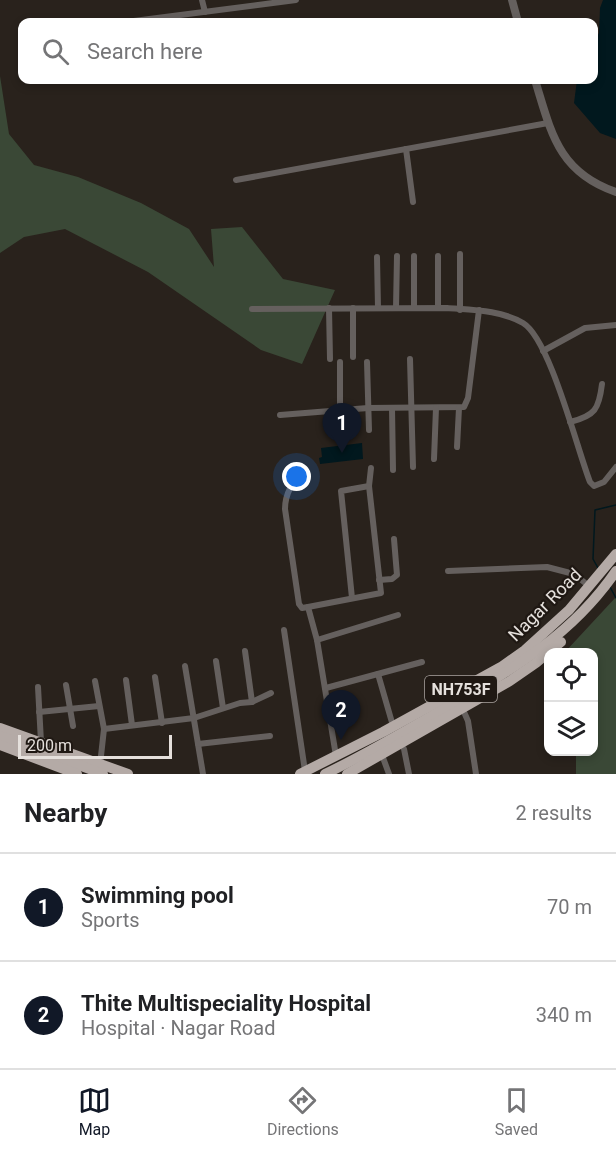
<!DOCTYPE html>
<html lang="en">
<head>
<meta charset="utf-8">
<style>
  body { margin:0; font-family:Roboto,sans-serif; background:#f2f2f2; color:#202124 }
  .controls { position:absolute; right:18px; bottom:18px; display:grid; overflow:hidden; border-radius:12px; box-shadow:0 3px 9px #0003 }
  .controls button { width:54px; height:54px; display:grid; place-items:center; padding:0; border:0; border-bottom:2px solid #e0e0e0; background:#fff; color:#202124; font:30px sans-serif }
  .scale { position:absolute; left:18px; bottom:15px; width:154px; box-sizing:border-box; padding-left:6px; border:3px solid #e5e0dc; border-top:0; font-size:16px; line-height:21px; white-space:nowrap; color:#e5e0dc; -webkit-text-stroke:4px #1f1813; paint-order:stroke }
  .you { position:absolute; left:297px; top:477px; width:21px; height:21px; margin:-15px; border:4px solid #fff; border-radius:50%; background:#1a73e8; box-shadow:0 0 0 9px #1a73e833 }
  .badge { display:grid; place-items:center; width:39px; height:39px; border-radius:50%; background:#111827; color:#fff; font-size:20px; font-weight:700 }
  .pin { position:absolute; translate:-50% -50px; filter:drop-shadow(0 2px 3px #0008) }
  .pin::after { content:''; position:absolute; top:32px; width:21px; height:18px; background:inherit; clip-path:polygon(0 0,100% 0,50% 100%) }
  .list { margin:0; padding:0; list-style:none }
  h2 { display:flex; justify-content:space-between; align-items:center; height:78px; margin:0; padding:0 24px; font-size:26px }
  h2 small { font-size:20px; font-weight:400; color:#757577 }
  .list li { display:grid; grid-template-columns:39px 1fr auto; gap:18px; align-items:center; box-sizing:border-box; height:108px; padding:0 24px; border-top:2px solid #e0e0e0 }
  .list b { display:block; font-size:22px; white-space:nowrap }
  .list p { margin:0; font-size:20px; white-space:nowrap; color:#757577 }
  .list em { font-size:20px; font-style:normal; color:#757577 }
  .icon { flex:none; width:33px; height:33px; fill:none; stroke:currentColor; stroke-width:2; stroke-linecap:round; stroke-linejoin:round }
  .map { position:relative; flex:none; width:616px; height:774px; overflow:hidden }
  .search { position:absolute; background:#fff; box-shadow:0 3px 9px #0003; left:18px; right:18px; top:18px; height:66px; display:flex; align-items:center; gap:15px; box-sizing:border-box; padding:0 21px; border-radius:12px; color:#757577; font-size:22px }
  .sheet { height:294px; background:#fff }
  nav { display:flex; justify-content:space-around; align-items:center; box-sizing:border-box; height:84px; border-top:2px solid #e0e0e0; background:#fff; font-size:16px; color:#757577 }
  nav a { display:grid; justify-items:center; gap:3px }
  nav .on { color:#111827 }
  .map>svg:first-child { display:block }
</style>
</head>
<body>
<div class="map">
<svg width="616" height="774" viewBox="0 0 616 774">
  <rect width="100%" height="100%" fill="#29221c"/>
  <!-- green -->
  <g fill="#3a4836">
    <polygon points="0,76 9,134 34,165 78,177 141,203 189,229 214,267 211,229 242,227 283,279 335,290 302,364 261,350 148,272 65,229 24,237 0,253"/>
    <polygon points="616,597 616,774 576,774 576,752 594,752 594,652 565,652"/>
  </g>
  <!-- water -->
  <g fill="#01181e">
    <polygon points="603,0 616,0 616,139 600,133 574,103 577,80 594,80 594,42 599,33 600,8"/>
    <polygon points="362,443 363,459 320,464 319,458 322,457 321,448"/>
  </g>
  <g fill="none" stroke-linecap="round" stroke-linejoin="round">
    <!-- stream -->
    <g stroke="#01181e" stroke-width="1.5">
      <polyline points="598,568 593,559 595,510 616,505"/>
      <polyline points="610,587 616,598"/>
    </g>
    <!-- minor -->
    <g stroke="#65605e" stroke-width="6">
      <polyline points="202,0 205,12"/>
      <polyline points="126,22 296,0"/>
      <polyline points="406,149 413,202"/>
      <polyline points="236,180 548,123"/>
      <polyline points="460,254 460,310"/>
      <polyline points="414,256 414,308"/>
      <polyline points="438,256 438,308"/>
      <polyline points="377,257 378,308"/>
      <polyline points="329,308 330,359"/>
      <polyline points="396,308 397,256"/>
      <path d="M252,309L447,308C471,310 501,310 523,323C550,339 577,449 590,482L594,486L604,482L616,467"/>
      <polyline points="543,351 585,328 616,325"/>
      <polyline points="353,357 353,308"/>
      <polyline points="410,359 413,467"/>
      <polyline points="367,362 369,430"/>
      <polyline points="392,408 393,470"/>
      <polyline points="340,410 340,362"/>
      <polyline points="280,415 368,408 464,407 468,398 479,310"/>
      <path d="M570,422C595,416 599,409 602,384"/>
      <polyline points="457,447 459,408"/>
      <polyline points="434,459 436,408"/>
      <path d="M303,469C293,482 285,493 285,509L299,604L302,608L308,607"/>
      <polyline points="448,571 547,567 574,574 589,586"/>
      <polyline points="379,580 392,579 397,575 394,539"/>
      <polyline points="352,598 341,491 369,486 371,468"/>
      <polyline points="284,630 305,771"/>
      <polyline points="317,640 398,615"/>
      <polyline points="245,651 252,702"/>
      <polyline points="216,661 223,708"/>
      <polyline points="185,666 203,774"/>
      <polyline points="378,674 393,726"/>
      <polyline points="155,677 162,723"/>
      <polyline points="126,680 132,725"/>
      <polyline points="95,681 104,729 100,765"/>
      <polyline points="66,685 73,726"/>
      <polyline points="38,687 41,742"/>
      <polyline points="326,688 422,662"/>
      <polyline points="39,712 99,706"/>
      <polyline points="464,712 468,721 476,774"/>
      <polyline points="104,729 194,718 240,703 252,702 271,693"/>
      <polyline points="198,744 270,736"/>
      <polyline points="404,749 409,774"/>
      <polyline points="382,755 389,774"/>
      <polyline points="336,756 317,640 308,607 381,593 369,486"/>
    </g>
    <!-- tertiary -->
    <g stroke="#65605e" stroke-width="8">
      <polyline points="512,0 518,22"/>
      <path d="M535,80C551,132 558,172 616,192"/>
    </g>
    <!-- trunk -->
    <g stroke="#b4aaa6" stroke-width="10">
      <polyline points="0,728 128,774"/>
      <polyline points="0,736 103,774"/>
      <polyline points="0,745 77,774"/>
      <polyline points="300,774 383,732 501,667 525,650 569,610 616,554"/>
      <path d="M325,774C365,755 403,732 442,710C509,671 571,637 616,571"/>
      <polyline points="347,774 510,681 536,663 561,642"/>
    </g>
  </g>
  <g text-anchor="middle" stroke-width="4.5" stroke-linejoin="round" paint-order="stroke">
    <!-- shield labels -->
    <rect fill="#1f1813" stroke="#aaa4a0" stroke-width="1.5" x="425" y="676" width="72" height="26" rx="4.5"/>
    <g font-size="16" font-weight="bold" fill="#e5e0dc">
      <text x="461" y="695">NH753F</text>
    </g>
    <!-- street labels -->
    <g font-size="18" fill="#e5e0dc" stroke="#1f1813">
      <text transform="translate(545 605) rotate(-45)" y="6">Nagar Road</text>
    </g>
  </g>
</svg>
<div class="controls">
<button><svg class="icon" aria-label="locate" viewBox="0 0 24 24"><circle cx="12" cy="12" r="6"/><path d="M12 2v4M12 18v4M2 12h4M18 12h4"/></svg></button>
<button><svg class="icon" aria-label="layers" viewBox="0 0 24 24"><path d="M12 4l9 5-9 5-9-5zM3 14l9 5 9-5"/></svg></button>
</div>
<div class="scale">200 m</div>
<div class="you"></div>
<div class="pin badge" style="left:342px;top:453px">1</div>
<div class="pin badge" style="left:341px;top:740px">2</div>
<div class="search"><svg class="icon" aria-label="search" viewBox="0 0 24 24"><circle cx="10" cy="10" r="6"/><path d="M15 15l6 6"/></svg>Search here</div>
</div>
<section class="sheet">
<h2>Nearby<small>2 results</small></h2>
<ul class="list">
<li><span class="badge">1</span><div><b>Swimming pool</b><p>Sports</p></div><em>70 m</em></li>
<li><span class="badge">2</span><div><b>Thite Multispeciality Hospital</b><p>Hospital · Nagar Road</p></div><em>340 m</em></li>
</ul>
</section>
<nav>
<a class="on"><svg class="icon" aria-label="map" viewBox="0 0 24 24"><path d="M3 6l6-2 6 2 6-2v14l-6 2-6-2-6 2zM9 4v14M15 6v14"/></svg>Map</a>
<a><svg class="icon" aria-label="directions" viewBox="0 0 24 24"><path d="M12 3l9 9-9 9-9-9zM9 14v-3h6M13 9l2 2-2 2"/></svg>Directions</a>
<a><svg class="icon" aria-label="saved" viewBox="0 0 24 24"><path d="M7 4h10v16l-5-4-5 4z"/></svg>Saved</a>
</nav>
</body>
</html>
